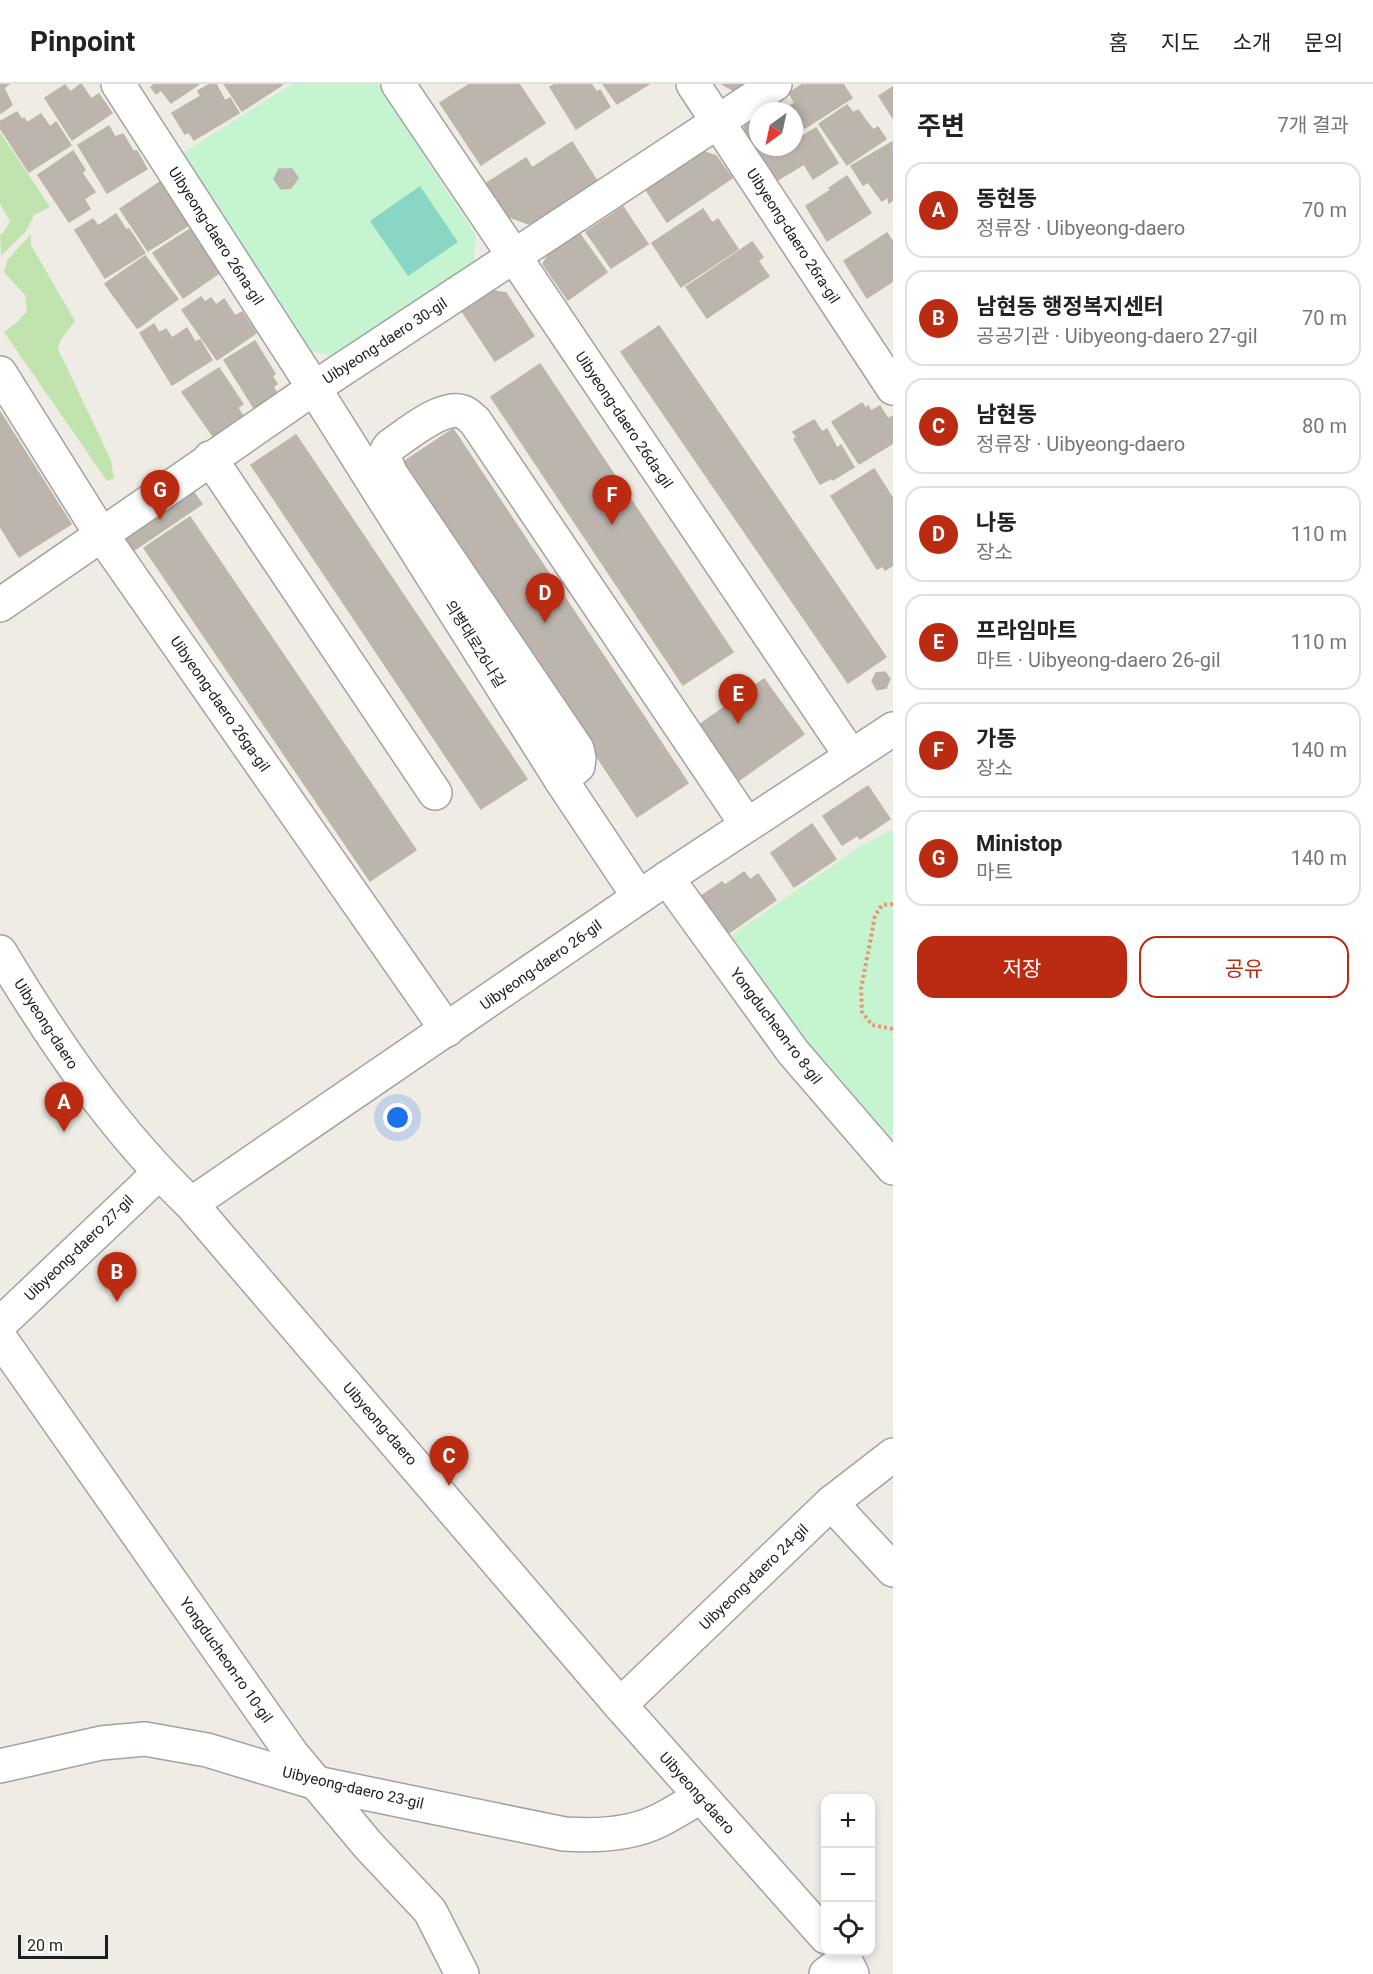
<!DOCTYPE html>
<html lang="ko">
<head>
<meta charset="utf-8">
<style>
  body { margin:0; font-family:Roboto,"Noto Sans KR",sans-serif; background:#f2f2f2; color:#222 }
  .controls { position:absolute; right:18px; bottom:18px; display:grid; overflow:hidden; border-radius:12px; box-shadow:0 3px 9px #0003 }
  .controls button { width:54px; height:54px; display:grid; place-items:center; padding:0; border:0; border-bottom:2px solid #e0e0e0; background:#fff; color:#222; font:30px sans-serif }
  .compass { position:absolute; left:749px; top:18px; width:54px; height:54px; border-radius:50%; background:#fff; box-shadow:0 3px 9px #0003; rotate:213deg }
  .scale { position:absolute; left:18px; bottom:15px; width:90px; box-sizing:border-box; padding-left:6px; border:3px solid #1e1e1e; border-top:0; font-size:16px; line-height:21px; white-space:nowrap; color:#1e1e1e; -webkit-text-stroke:4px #fff; paint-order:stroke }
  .you { position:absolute; left:398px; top:1034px; width:21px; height:21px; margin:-15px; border:4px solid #fff; border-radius:50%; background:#1a73e8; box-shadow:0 0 0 9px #1a73e833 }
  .badge { display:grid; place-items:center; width:39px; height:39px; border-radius:50%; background:#ba2b12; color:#fff; font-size:20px; font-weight:700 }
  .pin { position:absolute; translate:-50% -50px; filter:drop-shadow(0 2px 3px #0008) }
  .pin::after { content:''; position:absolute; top:32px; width:21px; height:18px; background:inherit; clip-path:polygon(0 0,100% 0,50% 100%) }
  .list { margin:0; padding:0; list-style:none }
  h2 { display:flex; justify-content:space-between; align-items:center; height:78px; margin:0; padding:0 24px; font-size:26px }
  h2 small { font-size:20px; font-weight:400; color:#767676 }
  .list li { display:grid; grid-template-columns:39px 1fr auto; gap:18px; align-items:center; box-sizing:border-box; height:96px; margin:0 12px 12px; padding:0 12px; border:2px solid #e0e0e0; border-radius:18px }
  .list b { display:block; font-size:22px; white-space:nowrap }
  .list p { margin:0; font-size:20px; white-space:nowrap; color:#767676 }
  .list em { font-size:20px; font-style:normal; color:#767676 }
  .actions { display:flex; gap:12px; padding:18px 24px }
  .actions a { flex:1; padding:14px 0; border:2px solid #ba2b12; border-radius:18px; text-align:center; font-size:21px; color:#ba2b12 }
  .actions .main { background:#ba2b12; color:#fff }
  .icon { flex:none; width:33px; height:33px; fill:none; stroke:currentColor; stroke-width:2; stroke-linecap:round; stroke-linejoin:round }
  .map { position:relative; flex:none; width:893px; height:1890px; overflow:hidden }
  header { display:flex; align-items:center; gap:36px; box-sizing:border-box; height:84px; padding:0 30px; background:#fff; border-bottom:2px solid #e0e0e0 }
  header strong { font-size:28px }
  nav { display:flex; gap:33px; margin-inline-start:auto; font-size:21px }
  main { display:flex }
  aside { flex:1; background:#fff }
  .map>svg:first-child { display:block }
</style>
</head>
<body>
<header>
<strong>Pinpoint</strong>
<nav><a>홈</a><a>지도</a><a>소개</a><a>문의</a></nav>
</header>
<main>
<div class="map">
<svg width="893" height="1890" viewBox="0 0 893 1890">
  <rect width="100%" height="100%" fill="#eeece5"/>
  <!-- grass -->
  <g fill="#c1e4af">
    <polygon points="0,48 50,123 34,131 26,147 1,172 0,151 3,149 10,137 0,120"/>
    <polygon points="31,150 31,161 75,237 60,257 58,265 111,376 114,394 107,397 4,248 18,237 27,227 25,211 4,188 8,175"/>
  </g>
  <!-- park -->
  <g fill="#c5f4d0">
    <polygon points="292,0 378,0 476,152 473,185 337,274 310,266 183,69"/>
    <polygon points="893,745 893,1074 722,858 861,762"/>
  </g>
  <!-- pitch -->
  <polygon fill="#89d6c4" points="420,102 458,158 408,192 370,137"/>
  <!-- building -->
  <g fill="#bbb5ae" stroke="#beb5a8" stroke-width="1.5">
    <polygon points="0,0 9,0 4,4 12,21 1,29"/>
    <polygon points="81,0 91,15 99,10 112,29 72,56 45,14 65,1 70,8"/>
    <polygon points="153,0 199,0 171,19 161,6 156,10 151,3 154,2"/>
    <polygon points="210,0 216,0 225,17 230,14 239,29 194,56 189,48 185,50 172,29 201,12 198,7"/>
    <polygon points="224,0 282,0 282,1 242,27"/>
    <polygon points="470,0 519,0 545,39 481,81 440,19"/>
    <polygon points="555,0 591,0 597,8 600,6 610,23 576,45 550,3"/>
    <polygon points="603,0 649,0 617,20"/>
    <polygon points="722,0 742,0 733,6"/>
    <polygon points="803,0 843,0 852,14 805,44 790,22 795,19 789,9"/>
    <polygon points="893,3 893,34 879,12"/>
    <polygon points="777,13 785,27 758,27 758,63 794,63 794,41 814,74 776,97 744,45 750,29"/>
    <polygon points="847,21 853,29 858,26 873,46 878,43 886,55 847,81 819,40"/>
    <polygon points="17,28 22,36 24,34 27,39 41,30 50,43 56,38 71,61 32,86 1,37"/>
    <polygon points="1,37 32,86 29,88 0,44"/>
    <polygon points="109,42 115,53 123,50 133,67 137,67 147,85 107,109 78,61"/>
    <polygon points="816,44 838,79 813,95 804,80 814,74 801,53"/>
    <polygon points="572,58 597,97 529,140 509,133 487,99 526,74 532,84"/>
    <polygon points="892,58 893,116 889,119 888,113 882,117 868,98 863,101 851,82"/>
    <polygon points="699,66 716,72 732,94 667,138 644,103"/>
    <polygon points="73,67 85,86 82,89 95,108 84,115 90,125 69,138 38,91"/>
    <polygon points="279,85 292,85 298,94 291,104 281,105 274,95"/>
    <polygon points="847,92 871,129 827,157 806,122 831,106 829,104"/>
    <polygon points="160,98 189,141 148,167 120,125"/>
    <polygon points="623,123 648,160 611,184 586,148"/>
    <polygon points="703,125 712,139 718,135 738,165 681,203 652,159"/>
    <polygon points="116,130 126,146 129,145 145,169 105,194 75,146 93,135 98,142"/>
    <polygon points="190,145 219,189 183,214 153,169"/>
    <polygon points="577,146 607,188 568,216 543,180 553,163"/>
    <polygon points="887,149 893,158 893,197 867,214 844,177"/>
    <polygon points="752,158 763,173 758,177 769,192 707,234 686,203"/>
    <polygon points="145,172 163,197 155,203 163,214 155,220 161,227 141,242 109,197"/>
    <polygon points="145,172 178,215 161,227 155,220 163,214 155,203 163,197"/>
    <polygon points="109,197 141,242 137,244 105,200"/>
    <polygon points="488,206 506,209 534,252 495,277 460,224"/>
    <polygon points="201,213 205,218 211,214 216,221 224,215 235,232 242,228 256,249 217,276 182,226"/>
    <polygon points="154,240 159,249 153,252 180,296 172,301 140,249"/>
    <polygon points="659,242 886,573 848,599 621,268"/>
    <polygon points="187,244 195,258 200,256 212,276 180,296 153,252 166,245 172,254"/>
    <polygon points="255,257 275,290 272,292 277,300 273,303 277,309 254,324 224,276"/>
    <polygon points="540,280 733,568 683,601 491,313"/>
    <polygon points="219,284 231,302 224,307 234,321 227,326 234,337 213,352 182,308"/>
    <polygon points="231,302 243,320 229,329 227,326 234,321 224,307"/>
    <polygon points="862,319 866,325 868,322 871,327 880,322 888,335 893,332 893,359 859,380 832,338"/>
    <polygon points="237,323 247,338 217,359 213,352 234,337 229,329"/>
    <polygon points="0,328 71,440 19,473 0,442"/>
    <polygon points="814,336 822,348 827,345 837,364 841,361 854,383 833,396 832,394 820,400 794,355 797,353 793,348"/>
    <polygon points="453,345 688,699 637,733 402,379"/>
    <polygon points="296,351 527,695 481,725 251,381"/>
    <polygon points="874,385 893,415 893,481 885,486 883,482 877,485 831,412"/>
    <polygon points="185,396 202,420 127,471 111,446"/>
    <polygon points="190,433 416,766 370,797 144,464"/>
    <polygon points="885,588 890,595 886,604 877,606 872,597 876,589"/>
    <polygon points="764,595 804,650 738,697 698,642"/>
    <polygon points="868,702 890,735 860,755 858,751 842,761 823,732"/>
    <polygon points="812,740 836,775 794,803 771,769"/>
    <polygon points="744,788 750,796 758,790 776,816 726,851 700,813 722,798 725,801"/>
  </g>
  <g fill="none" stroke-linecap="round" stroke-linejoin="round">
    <defs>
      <g id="minor">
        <polyline points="118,0 314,304 561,696 639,813"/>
        <polyline points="398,0 851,672"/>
        <polyline points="693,0 893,304"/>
        <polyline points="0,289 101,450 447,946"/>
        <polyline points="210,374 435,709"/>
        <polyline points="0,521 314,304 775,0"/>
        <path d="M561,696L578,682L579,674L577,665L391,390C386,379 382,371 390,362C406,351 443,320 463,328C467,329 471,334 475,337L747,741"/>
        <polyline points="667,794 793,968 893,1084"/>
        <path d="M0,868C55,959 114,1046 191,1120L620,1621L826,1853"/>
        <polyline points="191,1120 667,794 893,645"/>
        <polyline points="0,1240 159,1089"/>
        <polyline points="0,1254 292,1670 368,1761 430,1827 462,1890"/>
        <polyline points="831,1419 893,1486"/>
        <polyline points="620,1621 831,1419 893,1371"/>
        <path d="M0,1682L101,1659L145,1655L207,1666L316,1699L564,1750C594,1752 628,1751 656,1738C671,1731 686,1721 700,1713"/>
        <polyline points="826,1890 845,1876 852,1890"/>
      </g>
    </defs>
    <!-- minor casing -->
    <use href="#minor" stroke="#a2a2a2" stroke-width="36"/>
    <!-- path -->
    <polyline stroke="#ed9476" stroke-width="4" stroke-dasharray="3 3" stroke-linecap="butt" points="893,820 882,821 875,832 861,905 862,928 872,941 893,945"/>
    <!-- minor -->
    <use href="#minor" stroke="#fff" stroke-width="33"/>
  </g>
  <g text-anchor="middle" stroke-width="4.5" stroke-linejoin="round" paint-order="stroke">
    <!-- street labels -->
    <g font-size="15" fill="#1e1e1e" stroke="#fff">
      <text transform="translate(216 152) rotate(57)" y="5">Uibyeong-daero 26na-gil</text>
      <text transform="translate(793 152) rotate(57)" y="5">Uibyeong-daero 26ra-gil</text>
      <text transform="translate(385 257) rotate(-33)" y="5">Uibyeong-daero 30-gil</text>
      <text transform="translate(624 336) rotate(56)" y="5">Uibyeong-daero 26da-gil</text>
      <text transform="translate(475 560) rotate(58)" y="5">의병대로26나길</text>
      <text transform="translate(220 620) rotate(55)" y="5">Uibyeong-daero 26ga-gil</text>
      <text transform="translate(541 881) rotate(-35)" y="5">Uibyeong-daero 26-gil</text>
      <text transform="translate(46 940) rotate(57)" y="5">Uibyeong-daero</text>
      <text transform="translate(776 942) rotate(53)" y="5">Yongducheon-ro 8-gil</text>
      <text transform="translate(79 1164) rotate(-44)" y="5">Uibyeong-daero 27-gil</text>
      <text transform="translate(380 1340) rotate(49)" y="5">Uibyeong-daero</text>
      <text transform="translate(754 1493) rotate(-44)" y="5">Uibyeong-daero 24-gil</text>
      <text transform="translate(226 1576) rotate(55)" y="5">Yongducheon-ro 10-gil</text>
      <text transform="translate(353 1704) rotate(13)" y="5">Uibyeong-daero 23-gil</text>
      <text transform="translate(697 1709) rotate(48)" y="5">Uibyeong-daero</text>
    </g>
  </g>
</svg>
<div class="controls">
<button>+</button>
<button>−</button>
<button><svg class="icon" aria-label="locate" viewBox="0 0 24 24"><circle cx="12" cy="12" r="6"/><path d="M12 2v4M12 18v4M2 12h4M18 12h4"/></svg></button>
</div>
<svg class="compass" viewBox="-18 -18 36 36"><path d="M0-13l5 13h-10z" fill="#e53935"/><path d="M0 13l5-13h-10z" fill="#767676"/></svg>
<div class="scale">20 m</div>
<div class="you"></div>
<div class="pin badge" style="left:64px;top:1048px">A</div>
<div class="pin badge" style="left:117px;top:1218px">B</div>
<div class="pin badge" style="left:449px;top:1402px">C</div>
<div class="pin badge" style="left:545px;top:539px">D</div>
<div class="pin badge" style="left:738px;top:640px">E</div>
<div class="pin badge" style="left:612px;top:441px">F</div>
<div class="pin badge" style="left:160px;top:436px">G</div>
</div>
<aside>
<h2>주변<small>7개 결과</small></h2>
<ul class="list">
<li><span class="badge">A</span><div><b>동현동</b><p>정류장 · Uibyeong-daero</p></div><em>70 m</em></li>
<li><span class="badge">B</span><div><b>남현동 행정복지센터</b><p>공공기관 · Uibyeong-daero 27-gil</p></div><em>70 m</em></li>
<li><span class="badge">C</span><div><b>남현동</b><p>정류장 · Uibyeong-daero</p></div><em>80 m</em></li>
<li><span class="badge">D</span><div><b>나동</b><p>장소</p></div><em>110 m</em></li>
<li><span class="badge">E</span><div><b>프라임마트</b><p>마트 · Uibyeong-daero 26-gil</p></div><em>110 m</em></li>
<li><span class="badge">F</span><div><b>가동</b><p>장소</p></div><em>140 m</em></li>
<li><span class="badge">G</span><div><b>Ministop</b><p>마트</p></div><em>140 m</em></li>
</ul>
<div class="actions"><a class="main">저장</a><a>공유</a></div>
</aside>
</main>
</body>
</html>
